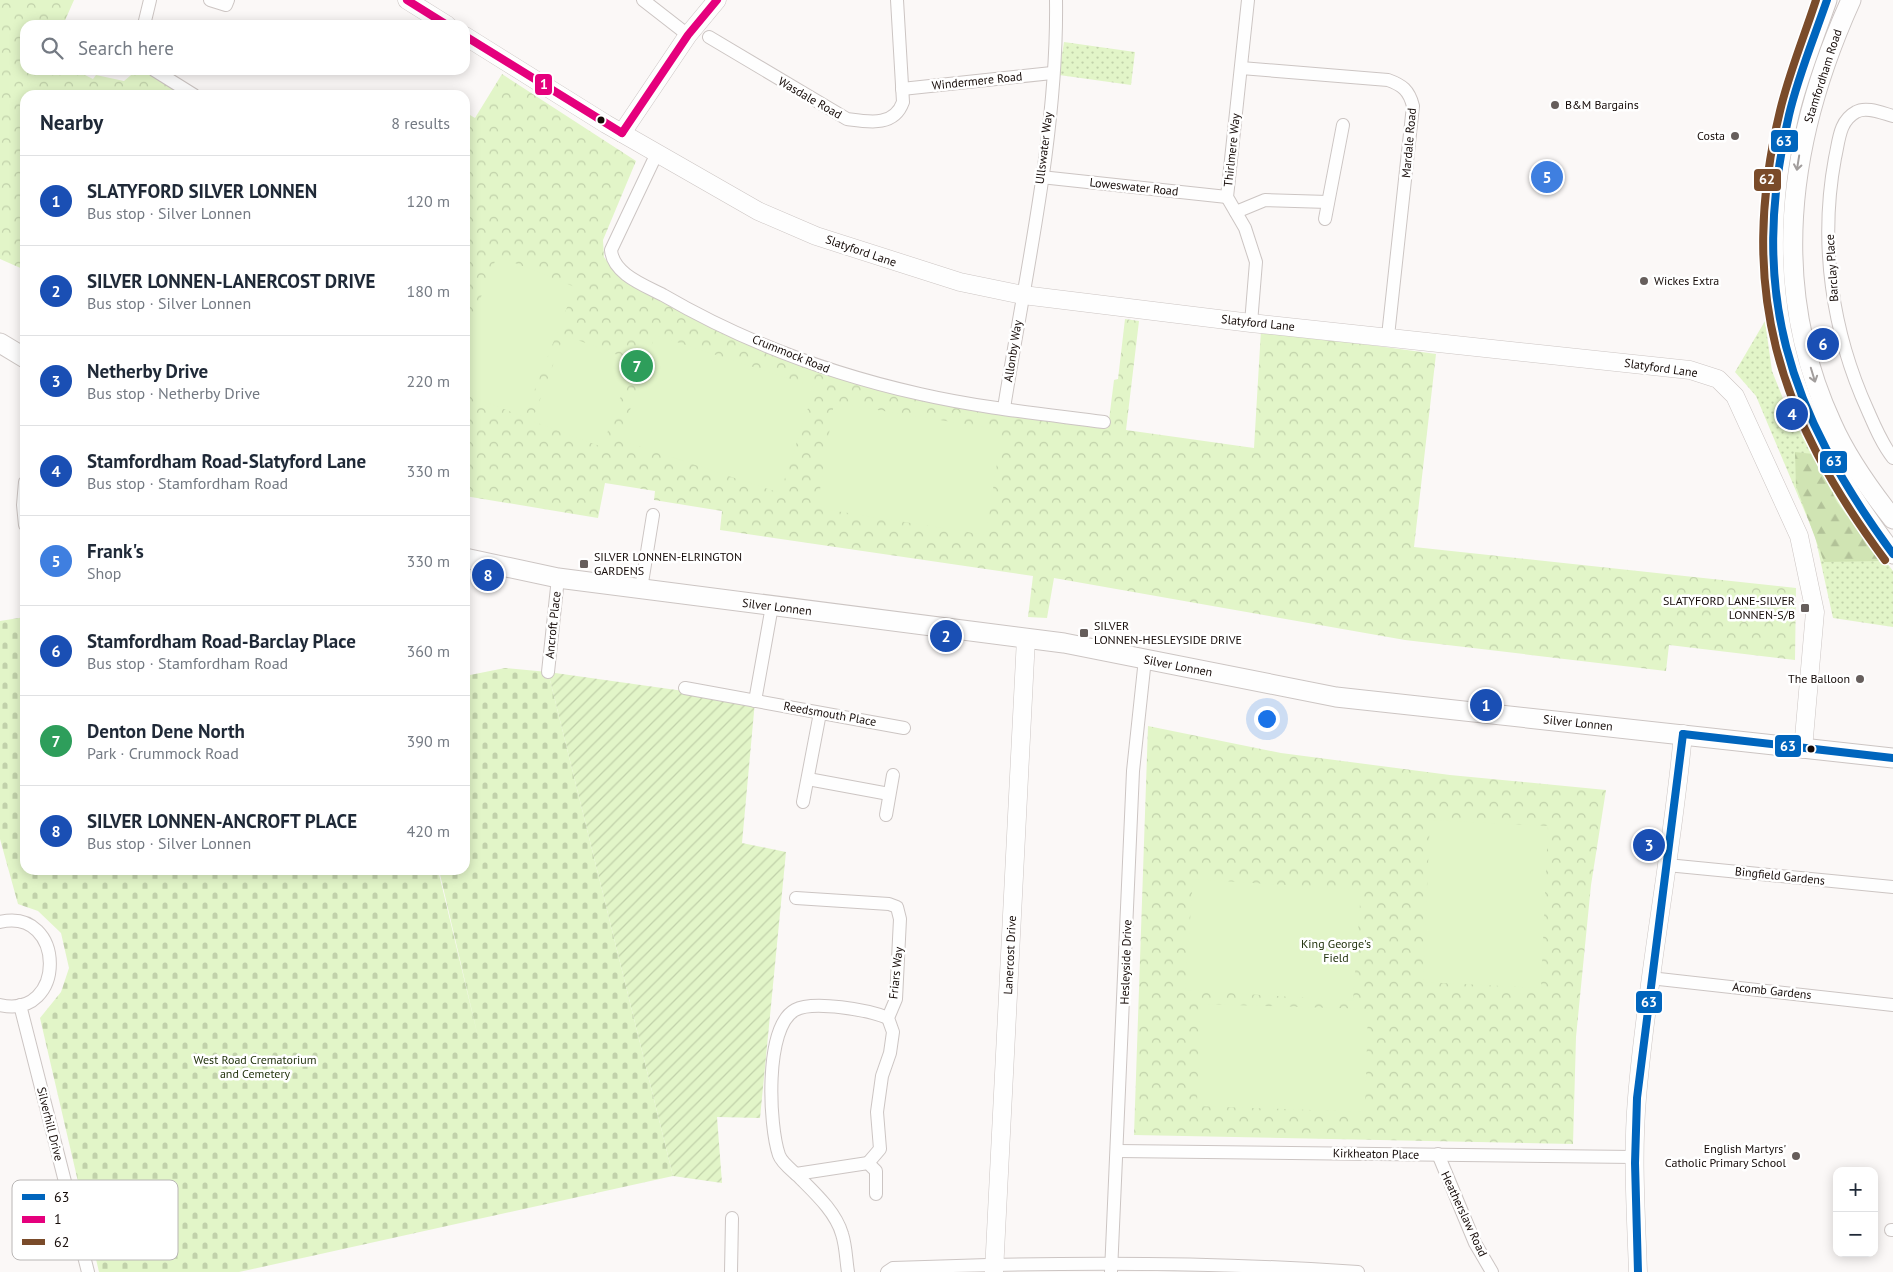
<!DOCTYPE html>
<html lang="en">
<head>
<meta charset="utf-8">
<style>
  body { margin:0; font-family:"PT Sans",sans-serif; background:#f6f6f7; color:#1f2937 }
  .controls { position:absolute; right:15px; bottom:15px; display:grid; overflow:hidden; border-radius:10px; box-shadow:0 2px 12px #0003 }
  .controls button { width:45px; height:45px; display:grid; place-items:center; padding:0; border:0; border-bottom:1px solid #e0e1e3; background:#fff; color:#1f2937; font:25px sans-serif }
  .you { position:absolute; left:1266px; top:718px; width:18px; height:18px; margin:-12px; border:4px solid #fff; border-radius:50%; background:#1a73e8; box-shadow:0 0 0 8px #1a73e833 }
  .badge { display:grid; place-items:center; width:32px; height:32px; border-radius:50%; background:#b45309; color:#fff; font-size:16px; font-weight:700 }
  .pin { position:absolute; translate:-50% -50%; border:2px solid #fff; box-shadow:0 1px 5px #0006 }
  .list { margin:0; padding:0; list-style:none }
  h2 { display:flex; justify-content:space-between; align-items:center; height:65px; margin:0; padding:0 20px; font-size:21px }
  h2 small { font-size:16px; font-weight:400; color:#747a83 }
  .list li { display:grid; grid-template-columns:32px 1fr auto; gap:15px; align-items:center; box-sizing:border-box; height:90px; padding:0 20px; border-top:1px solid #e0e1e3 }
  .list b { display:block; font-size:19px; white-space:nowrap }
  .list p { margin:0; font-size:16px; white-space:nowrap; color:#747a83 }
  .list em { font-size:16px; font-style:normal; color:#747a83 }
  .icon { flex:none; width:28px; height:28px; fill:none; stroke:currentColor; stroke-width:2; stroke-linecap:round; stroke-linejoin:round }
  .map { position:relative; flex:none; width:1893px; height:1272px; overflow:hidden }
  .search { position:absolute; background:#fff; box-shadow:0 2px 12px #0003; left:20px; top:20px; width:450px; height:55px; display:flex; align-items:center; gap:12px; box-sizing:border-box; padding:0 18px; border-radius:15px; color:#747a83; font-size:19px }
  .panel { position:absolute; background:#fff; box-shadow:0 2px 12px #0003; left:20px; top:90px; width:450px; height:785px; border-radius:15px }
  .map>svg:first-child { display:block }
</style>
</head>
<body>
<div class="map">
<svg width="1893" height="1272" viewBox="0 0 1893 1272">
  <defs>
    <pattern id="grass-dots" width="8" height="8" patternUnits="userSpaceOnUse" patternTransform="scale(1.25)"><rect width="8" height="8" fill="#e2f5c8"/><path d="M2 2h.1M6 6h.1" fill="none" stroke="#c1d1aa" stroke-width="1.8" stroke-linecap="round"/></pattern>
    <pattern id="forest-firs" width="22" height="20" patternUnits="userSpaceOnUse" patternTransform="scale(1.25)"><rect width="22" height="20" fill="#d0e4b3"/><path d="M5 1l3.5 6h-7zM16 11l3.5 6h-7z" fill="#b2c298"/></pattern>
    <pattern id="cemetery-stones" width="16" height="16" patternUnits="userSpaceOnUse" patternTransform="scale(1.25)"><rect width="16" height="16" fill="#e2f5c8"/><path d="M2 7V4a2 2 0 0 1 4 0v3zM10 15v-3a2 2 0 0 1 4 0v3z" fill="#c1d1aa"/></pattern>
    <pattern id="park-crowns" width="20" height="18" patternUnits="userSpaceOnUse" patternTransform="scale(1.25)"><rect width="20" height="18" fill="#e2f5c8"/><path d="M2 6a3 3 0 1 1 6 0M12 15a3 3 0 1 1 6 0" fill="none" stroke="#c1d1aa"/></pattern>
    <pattern id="garden-furrows" width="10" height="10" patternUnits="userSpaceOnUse" patternTransform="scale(1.25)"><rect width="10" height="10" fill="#e2f5c8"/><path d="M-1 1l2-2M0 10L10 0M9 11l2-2" fill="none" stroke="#c1d1aa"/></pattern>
  </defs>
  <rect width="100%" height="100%" fill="#fbf8f7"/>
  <!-- grass -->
  <g fill="url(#grass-dots)">
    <polygon points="1064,42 1135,52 1131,85 1059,75"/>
    <polygon points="1765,321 1772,371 1788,411 1840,501 1893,571 1893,627 1833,618 1815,536 1756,396 1735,372"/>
  </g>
  <!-- forest -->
  <polygon fill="url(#forest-firs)" points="1795,452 1813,454 1837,502 1880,561 1824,562 1796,486"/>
  <!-- cemetery -->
  <polygon fill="url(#cemetery-stones)" points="25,617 25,870 438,870 478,1037 439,870 465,870 465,676 505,668 548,672 673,1176 239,1272 99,1272 40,1018 61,992 69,968 61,933 38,911 18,904 0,839 0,621"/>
  <!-- park -->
  <g fill="url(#park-crowns)">
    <polygon points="0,0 74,0 63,25 25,25 25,70 75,70 93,79 96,75 124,81 137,70 143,70 182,95 25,95 25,270 0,259"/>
    <polygon points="502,74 636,161 603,240 604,257 617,275 669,305 752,345 1011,416 1108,428 1114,380 1118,379 1125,319 1139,321 1126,430 1254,448 1261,330 1436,354 1414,547 1796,588 1795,660 1669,645 1666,671 1405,640 1054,578 1047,618 1028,617 1033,576 720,530 722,511 654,500 655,491 605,483 598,518 465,496 465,112 475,118"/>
    <polygon points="1148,726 1281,753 1450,775 1606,790 1591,885 1576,1037 1573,1144 1134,1135"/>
  </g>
  <!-- garden -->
  <polygon fill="url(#garden-furrows)" points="548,672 755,701 742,843 786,852 760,1118 717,1117 722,1183 673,1176"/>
  <!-- pitch -->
  <g fill="#e2f5c8">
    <polygon points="497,256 575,287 524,417 465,394 465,338"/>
    <polygon points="564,335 634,361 602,447 532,421"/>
    <polygon points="655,335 815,387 780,493 620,440"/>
    <polygon points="834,403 1002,430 986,535 817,508"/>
    <polygon points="1430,820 1548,826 1541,988 1423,982"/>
    <polygon points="1193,879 1361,890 1353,1001 1185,990"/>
    <polygon points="1200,1004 1368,1009 1365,1112 1197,1106"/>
  </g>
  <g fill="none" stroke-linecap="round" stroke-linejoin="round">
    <defs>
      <g id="street">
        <polyline points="210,0 226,5 228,0"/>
        <polyline points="643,0 688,35"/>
        <polyline points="1248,0 1227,197 1245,228 1256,262 1251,323"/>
        <polyline points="144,25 150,0"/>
        <path d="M709,37L847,119C869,122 894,127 903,102L897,0"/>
        <path d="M1241,68L1388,80C1402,85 1409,90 1413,106L1388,336"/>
        <polyline points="154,70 194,95"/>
        <polyline points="902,89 1052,73"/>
        <path d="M1893,116C1882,113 1866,106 1856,112C1839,121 1839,141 1835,158C1819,244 1832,332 1868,411C1875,427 1882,444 1893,458"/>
        <path d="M657,153L611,250C613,274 644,285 663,295C742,341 831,374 920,394C981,408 1043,414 1104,422"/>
        <polyline points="1041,177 1227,197"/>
        <polyline points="1236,212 1265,200 1328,202"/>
        <polyline points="1325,219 1343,125"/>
        <path d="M1004,408C1025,276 1058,132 1056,0"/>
        <polyline points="25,482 23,505 25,525"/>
        <polyline points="641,589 653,515"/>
        <polyline points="548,672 558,578"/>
        <polyline points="685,688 904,728"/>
        <polyline points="755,701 772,606"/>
        <polyline points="808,779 889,794"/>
        <polyline points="803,802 820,713"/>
        <polyline points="886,815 893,775"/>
        <polyline points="1667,865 1893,887"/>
        <polyline points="796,898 889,904 897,907 900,919 896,999 888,1018 893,1032 890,1053 882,1076 877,1112 880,1149 868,1163"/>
        <path d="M0,922C66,907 67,1020 0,1005"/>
        <polyline points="1650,978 1893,1005"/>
        <polyline points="20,1005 88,1272"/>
        <polyline points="1118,1151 1634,1157"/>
        <polyline points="1438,1154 1475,1243 1492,1272"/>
        <polyline points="796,1174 868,1163 876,1171 876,1194"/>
        <polyline points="1891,1230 1893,1230"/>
        <polyline points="731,1272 732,1218"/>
        <path d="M848,1272C846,1260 846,1246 842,1234C836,1213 817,1195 802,1180C796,1173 782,1164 779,1155C769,1126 764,1027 795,1010C813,1000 869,1010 888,1018"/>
        <path d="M887,1272L893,1268C1048,1262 1203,1261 1358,1272"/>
        <polyline points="1111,1272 1133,771 1145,659"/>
      </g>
      <g id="secondary">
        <polyline points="407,0 447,25"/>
        <polyline points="465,36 606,124 758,211 816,236 960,282 1023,295 1251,323 1690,370 1718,379 1735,396 1799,536 1815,612 1803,749"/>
        <polyline points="622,133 688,35 717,0"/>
        <polyline points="994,1272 1026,638"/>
        <path d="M1638,1272C1636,1214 1632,1156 1637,1098C1647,976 1672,856 1683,734"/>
      </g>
      <g id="primary">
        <path d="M1827,0C1814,38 1798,76 1789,115C1767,207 1766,309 1801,398C1823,455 1857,506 1893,554"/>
        <path d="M1851,0C1789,137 1767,283 1832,424C1847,458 1870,490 1893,519"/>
        <polyline points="0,343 25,358"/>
        <polyline points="465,558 558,578 1064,643 1336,697 1893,758"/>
      </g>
    </defs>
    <!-- street casing -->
    <use href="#street" stroke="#ccc5c3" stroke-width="14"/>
    <!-- secondary casing -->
    <use href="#secondary" stroke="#ccc5c3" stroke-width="19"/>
    <!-- primary casing -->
    <use href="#primary" stroke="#ccc5c3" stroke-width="21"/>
    <!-- street -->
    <use href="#street" stroke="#fefefe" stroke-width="12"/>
    <!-- secondary -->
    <use href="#secondary" stroke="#fefefe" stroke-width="18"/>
    <!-- primary -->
    <use href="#primary" stroke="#fefefe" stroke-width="19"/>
    <defs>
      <g id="bus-1">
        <path d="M1827,0C1814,38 1798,76 1789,115C1748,292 1788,411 1893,554"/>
        <polyline points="1683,734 1893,758"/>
        <polyline points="1638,1272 1635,1163 1637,1098 1683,734"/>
      </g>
      <g id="bus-2">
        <polyline points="407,0 447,25"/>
        <polyline points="465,36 622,133"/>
        <polyline points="622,133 688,35 717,0"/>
      </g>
      <path id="bus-3" d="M1816,0C1804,37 1789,73 1780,111C1737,290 1778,416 1885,560"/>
    </defs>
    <!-- bus-1 casing -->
    <use href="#bus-1" stroke="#fff" stroke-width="11"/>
    <!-- bus-2 casing -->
    <use href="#bus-2" stroke="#fff" stroke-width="11"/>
    <!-- bus-3 casing -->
    <use href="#bus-3" stroke="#fff" stroke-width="11"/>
    <!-- bus-1 -->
    <use href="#bus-1" stroke="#0065bd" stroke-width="8"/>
    <!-- bus-2 -->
    <use href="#bus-2" stroke="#e5007d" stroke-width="8"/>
    <!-- bus-3 -->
    <use href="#bus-3" stroke="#7a4b2a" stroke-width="8"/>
  </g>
  <!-- one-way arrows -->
  <defs><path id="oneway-shaft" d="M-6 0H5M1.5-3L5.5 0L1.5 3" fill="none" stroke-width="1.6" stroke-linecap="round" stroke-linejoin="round" transform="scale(1.25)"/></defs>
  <g stroke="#a19d9c">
    <use href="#oneway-shaft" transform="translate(1798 163) rotate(99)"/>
    <use href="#oneway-shaft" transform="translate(1813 375) rotate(73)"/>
  </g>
  <!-- markers -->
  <g fill="#665e5c" stroke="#fff" stroke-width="2">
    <circle cx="1555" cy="105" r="5"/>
    <circle cx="1735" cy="136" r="5"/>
    <circle cx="1644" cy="281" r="5"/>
    <rect x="579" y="559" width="10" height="10" rx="2.5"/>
    <rect x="1800" y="603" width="10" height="10" rx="2.5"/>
    <rect x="1079" y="628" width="10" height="10" rx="2.5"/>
    <circle cx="1860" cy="679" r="5"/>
    <circle cx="1796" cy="1156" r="5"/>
  </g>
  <g fill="#150b08" stroke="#fff" stroke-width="2">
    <circle cx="601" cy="120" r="4.5"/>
    <circle cx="1811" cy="749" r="4.5"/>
  </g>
  <g text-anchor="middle" stroke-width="5" stroke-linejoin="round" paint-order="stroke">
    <!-- street labels -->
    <g font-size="12" fill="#150b08" stroke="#fff">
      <text transform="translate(1823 76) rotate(-72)" y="4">Stamfordham Road</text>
      <text transform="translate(977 81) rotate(-6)" y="4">Windermere Road</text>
      <text transform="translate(810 98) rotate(30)" y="4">Wasdale Road</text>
      <text transform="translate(1409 143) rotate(-85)" y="4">Mardale Road</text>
      <text transform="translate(1044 148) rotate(-83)" y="4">Ullswater Way</text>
      <text transform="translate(1232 150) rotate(-84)" y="4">Thirlmere Way</text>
      <text transform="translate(1134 187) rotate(6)" y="4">Loweswater Road</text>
      <text transform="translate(861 251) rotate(19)" y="4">Slatyford Lane</text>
      <text transform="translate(1832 268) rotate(-94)" y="4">Barclay Place</text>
      <text transform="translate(1258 323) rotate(6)" y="4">Slatyford Lane</text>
      <text transform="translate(1013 351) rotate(-81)" y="4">Allonby Way</text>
      <text transform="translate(791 354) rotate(22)" y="4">Crummock Road</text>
      <text transform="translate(1661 368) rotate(8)" y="4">Slatyford Lane</text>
      <text transform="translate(777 607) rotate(7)" y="4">Silver Lonnen</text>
      <text transform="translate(553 625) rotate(-84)" y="4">Ancroft Place</text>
      <text transform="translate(1178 666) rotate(11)" y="4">Silver Lonnen</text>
      <text transform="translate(830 714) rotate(10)" y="4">Reedsmouth Place</text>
      <text transform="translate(1578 723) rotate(6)" y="4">Silver Lonnen</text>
      <text transform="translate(1780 876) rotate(6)" y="4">Bingfield Gardens</text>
      <text transform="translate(1010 955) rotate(-87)" y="4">Lanercost Drive</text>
      <text transform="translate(1126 962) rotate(-88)" y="4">Hesleyside Drive</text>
      <text transform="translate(896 973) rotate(-84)" y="4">Friars Way</text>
      <text transform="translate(1772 991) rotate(6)" y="4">Acomb Gardens</text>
      <text transform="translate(50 1124) rotate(76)" y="4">Silverhill Drive</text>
      <text transform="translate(1376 1154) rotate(1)" y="4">Kirkheaton Place</text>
      <text transform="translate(1464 1214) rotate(65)" y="4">Heatherslaw Road</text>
    </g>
    <!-- poi labels -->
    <g font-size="12" fill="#150b08" stroke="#fff" text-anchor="start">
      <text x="1565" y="109">B&amp;M Bargains</text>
      <text x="1725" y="140" text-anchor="end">Costa</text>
      <text x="1654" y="285">Wickes Extra</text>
      <text x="594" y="561">SILVER LONNEN-ELRINGTON<tspan x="594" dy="14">GARDENS</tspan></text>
      <text x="1795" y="605" text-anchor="end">SLATYFORD LANE-SILVER<tspan x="1795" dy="14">LONNEN-S/B</tspan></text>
      <text x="1094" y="630">SILVER<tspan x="1094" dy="14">LONNEN-HESLEYSIDE DRIVE</tspan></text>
      <text x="1850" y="683" text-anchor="end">The Balloon</text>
      <text x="1786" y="1153" text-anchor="end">English Martyrs'<tspan x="1786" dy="14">Catholic Primary School</tspan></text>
    </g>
    <!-- park labels -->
    <g font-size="12" fill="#24340f" stroke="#fff">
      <text x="1336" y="948">King George's<tspan x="1336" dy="14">Field</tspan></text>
      <text x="255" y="1064">West Road Crematorium<tspan x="255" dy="14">and Cemetery</tspan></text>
    </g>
  </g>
  <!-- legend -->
  <rect x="12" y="1180" width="166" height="80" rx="8" fill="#fff" stroke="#b9b6b5" stroke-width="1"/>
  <rect x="22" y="1194" width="23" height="6" fill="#0065bd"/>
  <rect x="22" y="1216" width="23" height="7" fill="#e5007d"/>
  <rect x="22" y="1239" width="23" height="6" fill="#7a4b2a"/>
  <g font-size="14" fill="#150b08">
    <text x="54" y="1202">63</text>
    <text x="54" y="1224">1</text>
    <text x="54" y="1247">62</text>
  </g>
  <g stroke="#fff" stroke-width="2">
    <rect x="534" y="73" width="19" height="23" rx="5" fill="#e5007d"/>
    <rect x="1770" y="129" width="29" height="24" rx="5" fill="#0065bd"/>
    <rect x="1753" y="168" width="29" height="24" rx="5" fill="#7a4b2a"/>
    <rect x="1819" y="450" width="29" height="24" rx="5" fill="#0065bd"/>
    <rect x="1774" y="734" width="28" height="24" rx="5" fill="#0065bd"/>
    <rect x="1635" y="990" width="28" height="24" rx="5" fill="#0065bd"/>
  </g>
  <g font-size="14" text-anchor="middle" font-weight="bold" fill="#fff">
    <text x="544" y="89">1</text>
    <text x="1784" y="146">63</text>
    <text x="1767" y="184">62</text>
    <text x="1834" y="466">63</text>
    <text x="1788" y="751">63</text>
    <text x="1649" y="1007">63</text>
  </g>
</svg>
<div class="controls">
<button>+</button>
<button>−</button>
</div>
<div class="you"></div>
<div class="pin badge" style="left:1486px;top:705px;background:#1a4fb4">1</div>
<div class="pin badge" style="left:946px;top:636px;background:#1a4fb4">2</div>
<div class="pin badge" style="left:1649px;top:845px;background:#1a4fb4">3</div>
<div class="pin badge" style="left:1792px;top:414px;background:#1a4fb4">4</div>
<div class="pin badge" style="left:1547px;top:177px;background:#3f7fe0">5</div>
<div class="pin badge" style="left:1823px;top:344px;background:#1a4fb4">6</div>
<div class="pin badge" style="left:637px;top:366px;background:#2e9e5b">7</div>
<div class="pin badge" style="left:488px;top:575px;background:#1a4fb4">8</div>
<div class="search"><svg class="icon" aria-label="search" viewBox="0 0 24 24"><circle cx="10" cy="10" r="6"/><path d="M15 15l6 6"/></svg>Search here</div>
<section class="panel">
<h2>Nearby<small>8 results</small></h2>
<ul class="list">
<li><span class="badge" style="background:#1a4fb4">1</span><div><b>SLATYFORD SILVER LONNEN</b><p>Bus stop · Silver Lonnen</p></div><em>120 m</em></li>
<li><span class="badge" style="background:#1a4fb4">2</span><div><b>SILVER LONNEN-LANERCOST DRIVE</b><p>Bus stop · Silver Lonnen</p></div><em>180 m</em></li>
<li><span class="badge" style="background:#1a4fb4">3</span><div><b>Netherby Drive</b><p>Bus stop · Netherby Drive</p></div><em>220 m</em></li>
<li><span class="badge" style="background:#1a4fb4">4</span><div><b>Stamfordham Road-Slatyford Lane</b><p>Bus stop · Stamfordham Road</p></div><em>330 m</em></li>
<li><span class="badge" style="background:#3f7fe0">5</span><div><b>Frank's</b><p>Shop</p></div><em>330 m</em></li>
<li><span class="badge" style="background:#1a4fb4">6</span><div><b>Stamfordham Road-Barclay Place</b><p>Bus stop · Stamfordham Road</p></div><em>360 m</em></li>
<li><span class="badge" style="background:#2e9e5b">7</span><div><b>Denton Dene North</b><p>Park · Crummock Road</p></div><em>390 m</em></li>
<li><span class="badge" style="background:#1a4fb4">8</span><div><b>SILVER LONNEN-ANCROFT PLACE</b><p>Bus stop · Silver Lonnen</p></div><em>420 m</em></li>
</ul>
</section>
</div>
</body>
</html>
